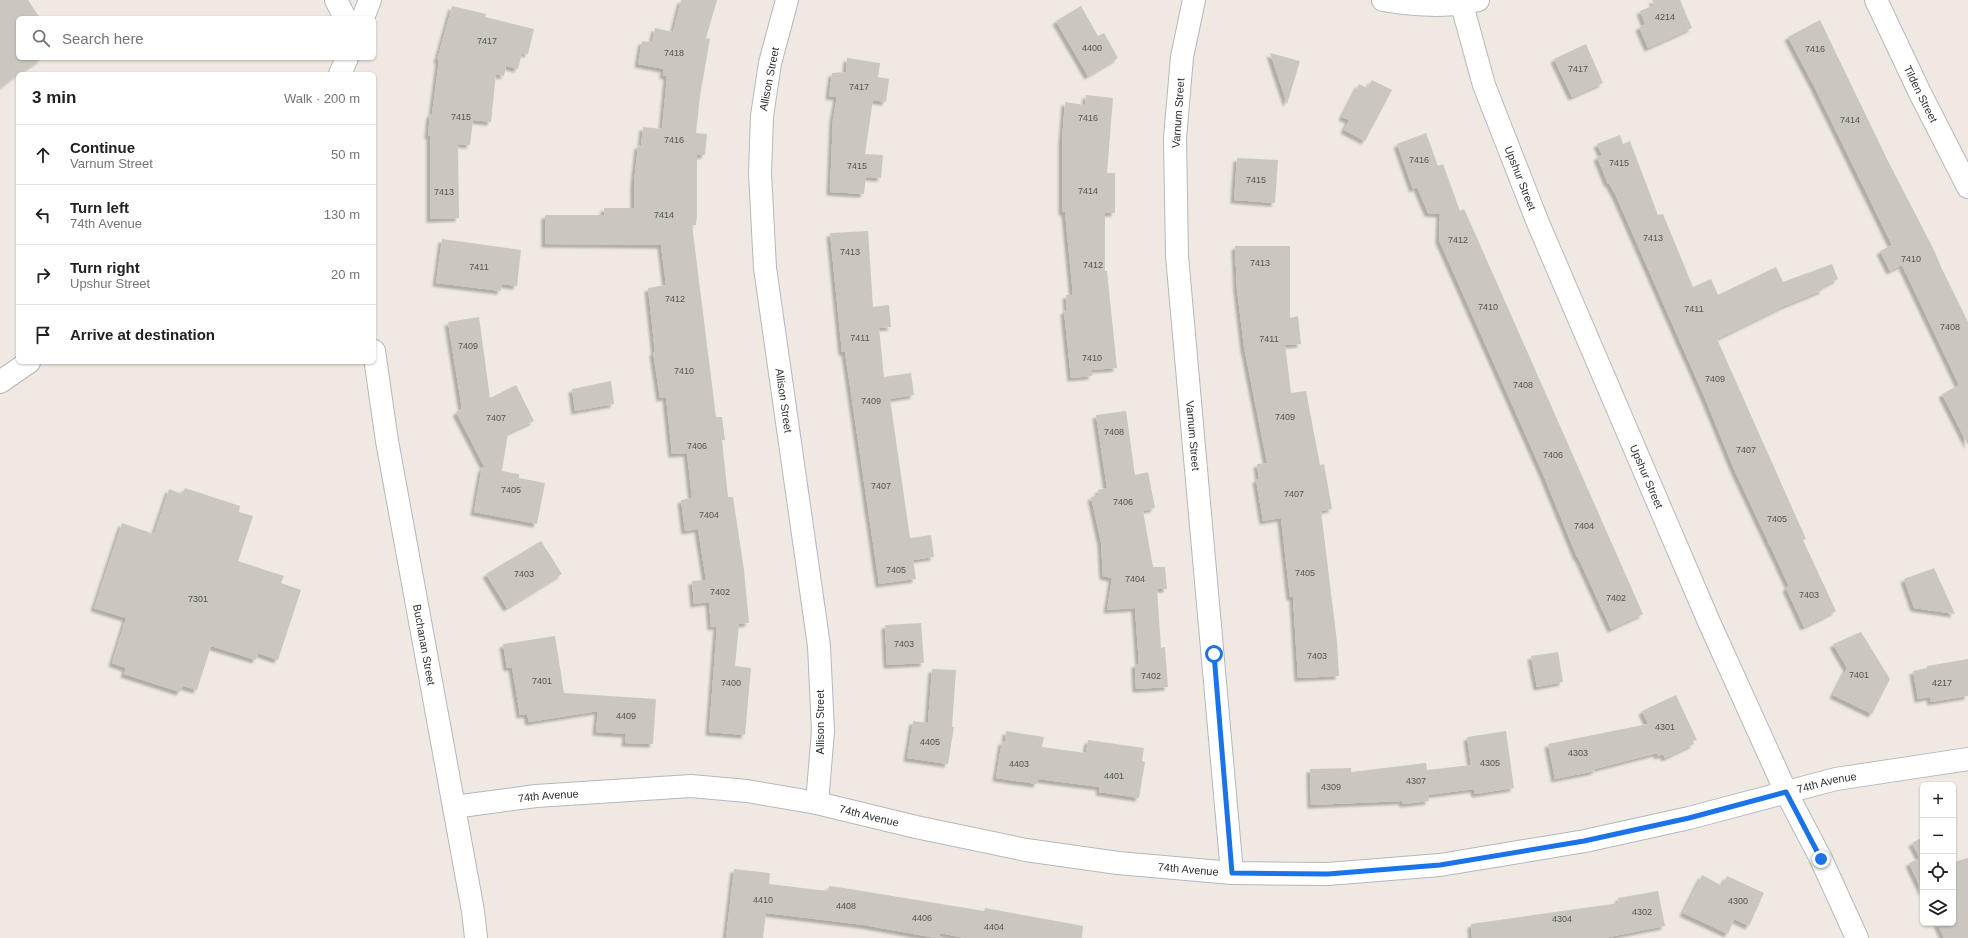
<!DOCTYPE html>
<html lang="en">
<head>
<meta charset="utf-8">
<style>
  body { margin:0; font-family:Arial,sans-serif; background:#f2f2f2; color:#202124 }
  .controls { position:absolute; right:12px; bottom:12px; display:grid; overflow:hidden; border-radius:6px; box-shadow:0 1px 3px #0004 }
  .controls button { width:36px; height:36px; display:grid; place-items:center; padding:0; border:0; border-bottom:1px solid #e0e0e0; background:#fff; color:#202124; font:20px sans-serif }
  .stop { position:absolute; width:12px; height:12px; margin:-9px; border:3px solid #1a73e8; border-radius:50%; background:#fff }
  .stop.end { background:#1a73e8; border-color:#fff; box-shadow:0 1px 4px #0008 }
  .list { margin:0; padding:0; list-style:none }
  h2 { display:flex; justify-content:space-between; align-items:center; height:52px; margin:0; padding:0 16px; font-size:17px }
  h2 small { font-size:13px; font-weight:400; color:#757577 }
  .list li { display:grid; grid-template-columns:26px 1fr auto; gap:12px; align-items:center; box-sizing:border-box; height:60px; padding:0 16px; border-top:1px solid #e0e0e0 }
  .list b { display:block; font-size:15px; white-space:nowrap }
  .list p { margin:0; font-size:13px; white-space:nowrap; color:#757577 }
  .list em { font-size:13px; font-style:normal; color:#757577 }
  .icon { flex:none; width:22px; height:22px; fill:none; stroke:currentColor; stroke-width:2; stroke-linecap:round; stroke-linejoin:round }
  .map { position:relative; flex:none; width:1968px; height:938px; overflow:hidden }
  .search { position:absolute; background:#fff; box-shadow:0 1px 3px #0004; left:16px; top:16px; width:360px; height:44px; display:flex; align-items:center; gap:10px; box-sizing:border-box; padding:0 14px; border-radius:6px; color:#757577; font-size:15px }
  .panel { position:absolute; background:#fff; box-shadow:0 1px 3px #0004; left:16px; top:72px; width:360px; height:292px; border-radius:6px }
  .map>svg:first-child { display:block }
</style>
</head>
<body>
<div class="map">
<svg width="1968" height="938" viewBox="0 0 1968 938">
  <defs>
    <filter id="shadow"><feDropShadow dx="-3.5" dy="3.5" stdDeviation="1" flood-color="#0004"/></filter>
  </defs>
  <rect width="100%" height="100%" fill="#efe9e1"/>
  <!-- building -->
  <g fill="#cbc7bf" filter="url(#shadow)">
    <polygon points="0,0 28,0 40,18 18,18 18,58 43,58 18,74 0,88"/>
    <polygon points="681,0 717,0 706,38 710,39 700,96 696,133 707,134 705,155 697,155 697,215 696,225 692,225 716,417 722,417 725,440 722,440 728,497 733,497 744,570 749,623 739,624 735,666 751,668 745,735 709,732 717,626 711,627 709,602 694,604 692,581 706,580 698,529 685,531 681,500 692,498 687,453 672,454 666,397 660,398 653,352 655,352 648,288 666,285 661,245 545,244 545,215 604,215 604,208 634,208 634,183 638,145 641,146 643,127 662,129 667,76 663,75 664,69 638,64 642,41 652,42 655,28 673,32"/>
    <polygon points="1652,0 1680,0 1692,28 1648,48 1639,27 1645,24 1640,11 1655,5"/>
    <polygon points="452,6 486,14 485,17 534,29 528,54 522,53 518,69 506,66 504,76 496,74 491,122 473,120 470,145 458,144 459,218 430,219 430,136 428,136 430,114 432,114 439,60 437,60"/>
    <polygon points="1081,6 1098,36 1104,33 1118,58 1088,76 1056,21"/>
    <polygon points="1820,20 1888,161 1935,252 1941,267 1968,322 1968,445 1942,394 1959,385 1902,265 1890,271 1880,251 1892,245 1814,86 1788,37"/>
    <polygon points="1586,44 1603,83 1572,97 1554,59"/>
    <polygon points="1270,53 1300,61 1287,104"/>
    <polygon points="847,58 880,63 878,77 889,79 886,102 873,100 865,154 883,155 881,178 866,177 864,194 830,192 833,119 837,97 829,96 832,73 846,72"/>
    <polygon points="1372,80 1392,90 1365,141 1344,130 1349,120 1342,117 1359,84 1367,88"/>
    <polygon points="1086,95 1113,98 1107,173 1115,173 1115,213 1105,213 1105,271 1107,271 1117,368 1092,370 1092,376 1071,378 1064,311 1067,310 1066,295 1073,295 1065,212 1062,212 1062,141 1065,102 1085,105"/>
    <polygon points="1426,133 1438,166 1443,164 1460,211 1464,209 1470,222 1643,614 1611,629 1578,557 1577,557 1543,474 1439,240 1440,214 1428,213 1417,187 1413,189 1397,144"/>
    <polygon points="1620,135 1623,144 1630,141 1658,215 1663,214 1693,287 1711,279 1718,295 1776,267 1783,282 1832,264 1838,279 1822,287 1823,290 1784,306 1717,339 1806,539 1803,540 1836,611 1804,627 1786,588 1789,586 1734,469 1704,396 1616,196 1609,183 1608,184 1597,157 1602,155 1597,144"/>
    <polygon points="1237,158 1278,160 1275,203 1234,200"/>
    <polygon points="868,231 873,307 889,305 891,327 879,328 884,377 911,373 914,395 890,399 910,538 931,535 934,557 913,560 916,579 879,584 845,352 842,352 830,233"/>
    <polygon points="442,239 521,250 517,286 502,284 501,291 436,283"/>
    <polygon points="1235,246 1290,246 1290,318 1298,316 1301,344 1285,345 1291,393 1306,391 1320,465 1324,464 1332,509 1321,511 1337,642 1339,676 1298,678 1293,597 1290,597 1281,518 1263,521 1256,479 1259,479 1257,464 1267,463 1244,347 1237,289"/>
    <polygon points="479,317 490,398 516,385 534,421 508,433 502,471 519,474 519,478 545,483 537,524 474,512 482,467 485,468 456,412 462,409 448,322"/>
    <polygon points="611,381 614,404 575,411 572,389"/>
    <polygon points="1126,411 1135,475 1148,472 1155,508 1143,511 1153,567 1165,567 1167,589 1157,589 1161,648 1165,647 1168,687 1136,689 1135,664 1139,664 1135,608 1107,610 1112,578 1103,576 1101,542 1091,497 1099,495 1098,490 1107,488 1096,415"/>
    <polygon points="185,488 240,506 239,512 253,516 238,561 284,576 281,583 301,590 278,660 258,653 256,660 211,646 197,690 183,686 180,692 124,674 126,668 112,663 126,618 94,608 122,523 154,534 169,489 182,494"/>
    <polygon points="541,541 562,574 507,608 486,574"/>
    <polygon points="1934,568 1955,614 1914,608 1904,579"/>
    <polygon points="921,623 924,663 887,665 885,625"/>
    <polygon points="1861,632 1890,679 1872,714 1833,695 1847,668 1833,644"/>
    <polygon points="555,636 564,693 656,699 653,744 625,743 626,734 596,732 598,711 529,722 527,714 520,715 512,667 507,668 503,644"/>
    <polygon points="1558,652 1563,682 1537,687 1531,656"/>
    <polygon points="1968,659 1968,696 1931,702 1930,697 1918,699 1913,671 1927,668 1927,666"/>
    <polygon points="932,669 956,670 952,727 954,727 948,764 907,758 913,721 928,723"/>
    <polygon points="1676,695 1697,740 1693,741 1694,744 1665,758 1663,754 1658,756 1657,753 1595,769 1595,771 1555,779 1548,744 1648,724 1642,711"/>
    <polygon points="1006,731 1044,737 1042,747 1086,753 1088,740 1144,748 1142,761 1145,762 1139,798 1099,792 1100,787 1038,779 1037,784 996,778 1002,741 1005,742"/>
    <polygon points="1506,731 1514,788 1475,794 1474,789 1428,795 1429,801 1403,804 1402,801 1311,805 1310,769 1351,768 1351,772 1426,763 1427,770 1471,765 1467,737"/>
    <polygon points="1923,837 1923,893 1909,863 1920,858 1912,843"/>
    <polygon points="1968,858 1968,938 1944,938 1937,923 1953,923 1953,862"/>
    <polygon points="734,869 770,873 769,884 828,891 829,886 844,888 984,911 985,908 1083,926 1082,938 965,938 940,933 940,938 936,938 864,925 766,913 763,938 726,938"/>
    <polygon points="1702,875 1722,886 1727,876 1764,893 1749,926 1734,919 1728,934 1683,913"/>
    <polygon points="1658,891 1665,926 1604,938 1472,938 1471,924 1619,903 1618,898"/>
  </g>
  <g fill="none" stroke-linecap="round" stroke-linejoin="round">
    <defs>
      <g id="minor">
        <polyline points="336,0 345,18"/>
        <path id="s1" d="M787,0L770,63L762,116L760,173L765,268L819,646L823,731L817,803"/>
        <path id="s2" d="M1194,0L1182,57L1175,138L1177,256L1232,873"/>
        <path d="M1383,0C1411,5 1451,8 1478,0"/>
        <path id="s3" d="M1876,0L1920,93L1968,187"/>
        <path id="s4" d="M1462,5L1484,85L1538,223L1709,622L1786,792L1821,859L1857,938"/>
        <polyline points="363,18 370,0"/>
        <polyline points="340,74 347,58"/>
        <path id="s5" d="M374,351L387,441L473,911L476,938"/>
        <polyline points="0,382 29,362"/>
        <path id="s6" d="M454,807L536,796L691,786L747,791L817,803L916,827L1026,850L1118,863L1232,873L1328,874L1440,865L1585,841L1689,818L1836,779L1968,759"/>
      </g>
    </defs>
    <!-- minor casing -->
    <use href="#minor" stroke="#b4b7c1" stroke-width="24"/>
    <!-- minor -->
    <use href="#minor" stroke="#fff" stroke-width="22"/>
  </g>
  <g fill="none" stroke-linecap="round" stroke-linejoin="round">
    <!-- route -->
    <polyline stroke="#1a73e8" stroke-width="5" points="1214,654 1232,873 1328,874 1440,865 1584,841 1689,818 1786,792 1821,859"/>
  </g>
  <g text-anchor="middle" stroke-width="4" stroke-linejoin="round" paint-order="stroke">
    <!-- number labels -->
    <g font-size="9" fill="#555452">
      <text x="1665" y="20">4214</text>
      <text x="487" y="44">7417</text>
      <text x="1092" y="51">4400</text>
      <text x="1815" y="52">7416</text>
      <text x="674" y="56">7418</text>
      <text x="1578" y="72">7417</text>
      <text x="859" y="90">7417</text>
      <text x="461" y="120">7415</text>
      <text x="1088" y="121">7416</text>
      <text x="1850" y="123">7414</text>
      <text x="674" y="143">7416</text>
      <text x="1419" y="163">7416</text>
      <text x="1619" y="166">7415</text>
      <text x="857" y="169">7415</text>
      <text x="1256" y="183">7415</text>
      <text x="1088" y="194">7414</text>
      <text x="444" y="195">7413</text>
      <text x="664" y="218">7414</text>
      <text x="1653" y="241">7413</text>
      <text x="1458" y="243">7412</text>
      <text x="850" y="255">7413</text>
      <text x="1911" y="262">7410</text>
      <text x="1260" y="266">7413</text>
      <text x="1093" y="268">7412</text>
      <text x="479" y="270">7411</text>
      <text x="675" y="302">7412</text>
      <text x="1488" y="310">7410</text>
      <text x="1694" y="312">7411</text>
      <text x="1950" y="330">7408</text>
      <text x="860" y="341">7411</text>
      <text x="1269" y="342">7411</text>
      <text x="468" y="349">7409</text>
      <text x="1092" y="361">7410</text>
      <text x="684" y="374">7410</text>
      <text x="1715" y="382">7409</text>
      <text x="1523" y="388">7408</text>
      <text x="871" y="404">7409</text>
      <text x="1285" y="420">7409</text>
      <text x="496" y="421">7407</text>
      <text x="1114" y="435">7408</text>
      <text x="697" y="449">7406</text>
      <text x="1746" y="453">7407</text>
      <text x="1553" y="458">7406</text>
      <text x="881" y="489">7407</text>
      <text x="511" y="493">7405</text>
      <text x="1294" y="497">7407</text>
      <text x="1123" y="505">7406</text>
      <text x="709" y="518">7404</text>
      <text x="1777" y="522">7405</text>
      <text x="1584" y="529">7404</text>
      <text x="896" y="573">7405</text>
      <text x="1305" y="576">7405</text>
      <text x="524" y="577">7403</text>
      <text x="1135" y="582">7404</text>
      <text x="720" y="595">7402</text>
      <text x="1809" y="598">7403</text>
      <text x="1616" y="601">7402</text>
      <text x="198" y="602">7301</text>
      <text x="904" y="647">7403</text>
      <text x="1317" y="659">7403</text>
      <text x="1859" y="678">7401</text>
      <text x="1151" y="679">7402</text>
      <text x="542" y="684">7401</text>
      <text x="731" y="686">7400</text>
      <text x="1942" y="686">4217</text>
      <text x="626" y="719">4409</text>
      <text x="1665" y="730">4301</text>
      <text x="930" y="745">4405</text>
      <text x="1578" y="756">4303</text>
      <text x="1490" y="766">4305</text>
      <text x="1019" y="767">4403</text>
      <text x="1114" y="779">4401</text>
      <text x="1416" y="784">4307</text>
      <text x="1331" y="790">4309</text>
      <text x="763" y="903">4410</text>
      <text x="1738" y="904">4300</text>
      <text x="846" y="909">4408</text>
      <text x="1642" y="915">4302</text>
      <text x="922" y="921">4406</text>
      <text x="1562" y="922">4304</text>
      <text x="994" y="930">4404</text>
    </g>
    <!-- street labels -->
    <g font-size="11" fill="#2e2e2e" stroke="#fff">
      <text transform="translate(769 79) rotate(-79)" y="4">Allison Street</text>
      <text dy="4" stroke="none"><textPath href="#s3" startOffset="104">Tilden Street</textPath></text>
      <text transform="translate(1178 113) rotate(-86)" y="4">Varnum Street</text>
      <text dy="4" stroke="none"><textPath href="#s4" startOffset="183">Upshur Street</textPath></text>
      <text dy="4" stroke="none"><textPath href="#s1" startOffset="405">Allison Street</textPath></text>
      <text dy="4" stroke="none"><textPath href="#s2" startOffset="438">Varnum Street</textPath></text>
      <text dy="4" stroke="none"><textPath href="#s4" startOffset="507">Upshur Street</textPath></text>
      <text dy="4" stroke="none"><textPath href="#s5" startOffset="298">Buchanan Street</textPath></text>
      <text transform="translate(820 722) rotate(-90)" y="4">Allison Street</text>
      <text dy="4" stroke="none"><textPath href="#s6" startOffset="1391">74th Avenue</textPath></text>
      <text dy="4" stroke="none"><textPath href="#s6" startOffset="95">74th Avenue</textPath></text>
      <text dy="4" stroke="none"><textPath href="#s6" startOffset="419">74th Avenue</textPath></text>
      <text dy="4" stroke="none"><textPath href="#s6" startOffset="743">74th Avenue</textPath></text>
    </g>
  </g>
</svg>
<div class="controls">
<button>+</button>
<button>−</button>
<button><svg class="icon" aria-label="locate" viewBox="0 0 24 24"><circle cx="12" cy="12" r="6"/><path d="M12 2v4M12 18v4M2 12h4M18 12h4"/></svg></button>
<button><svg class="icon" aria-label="layers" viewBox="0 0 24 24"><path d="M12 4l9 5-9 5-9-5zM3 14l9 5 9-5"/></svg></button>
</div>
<div class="stop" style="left:1214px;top:654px"></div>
<div class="stop end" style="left:1821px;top:859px"></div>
<div class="search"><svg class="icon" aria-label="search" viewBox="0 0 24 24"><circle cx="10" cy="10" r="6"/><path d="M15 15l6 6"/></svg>Search here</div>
<section class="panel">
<h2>3 min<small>Walk · 200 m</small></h2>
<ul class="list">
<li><svg class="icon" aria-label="ahead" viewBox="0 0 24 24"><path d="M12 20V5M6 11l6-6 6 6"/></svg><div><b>Continue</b><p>Varnum Street</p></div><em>50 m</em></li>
<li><svg class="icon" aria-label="left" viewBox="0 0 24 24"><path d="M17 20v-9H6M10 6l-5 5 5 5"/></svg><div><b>Turn left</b><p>74th Avenue</p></div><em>130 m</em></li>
<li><svg class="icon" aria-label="right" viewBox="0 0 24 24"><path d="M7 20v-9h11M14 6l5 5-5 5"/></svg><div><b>Turn right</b><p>Upshur Street</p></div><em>20 m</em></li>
<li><svg class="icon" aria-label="arrive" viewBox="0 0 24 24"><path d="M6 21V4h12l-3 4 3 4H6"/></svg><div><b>Arrive at destination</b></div></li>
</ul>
</section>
</div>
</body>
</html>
